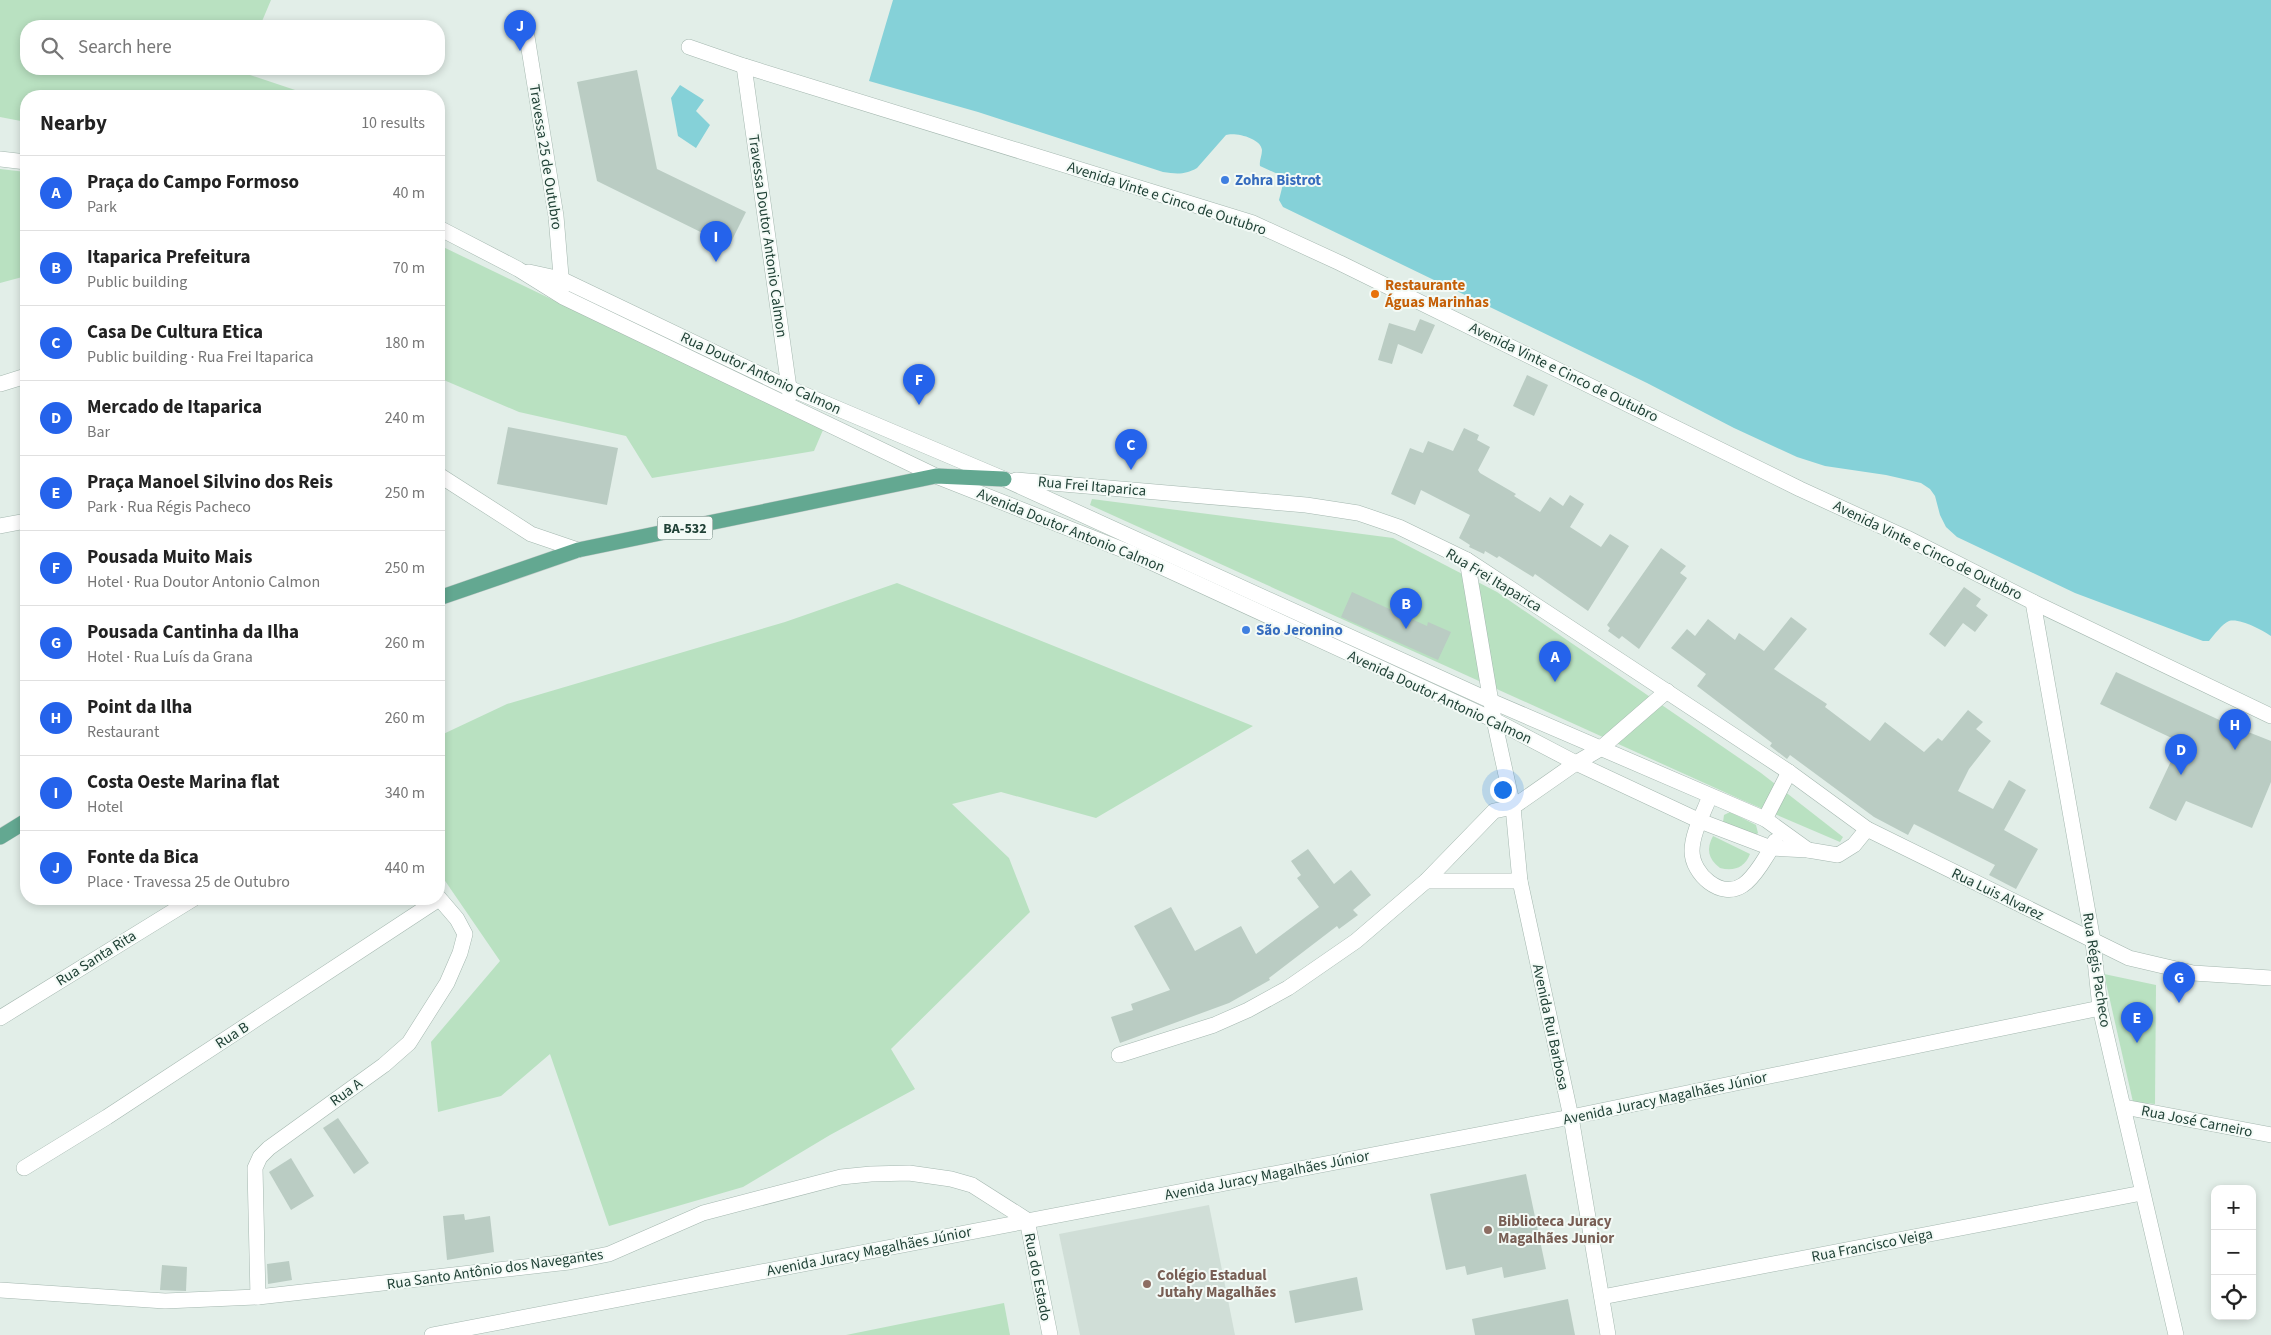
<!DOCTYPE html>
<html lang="en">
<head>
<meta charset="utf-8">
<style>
  body { margin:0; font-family:"Source Sans 3",sans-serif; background:#f2f2f2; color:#222 }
  .controls { position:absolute; right:15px; bottom:15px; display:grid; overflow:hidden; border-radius:10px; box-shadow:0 2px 8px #0003 }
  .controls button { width:45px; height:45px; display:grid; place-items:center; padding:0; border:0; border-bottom:1px solid #e0e0e0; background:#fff; color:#222; font:25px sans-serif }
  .you { position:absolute; left:1502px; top:789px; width:18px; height:18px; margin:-12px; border:4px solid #fff; border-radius:50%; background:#1a73e8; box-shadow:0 0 0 8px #1a73e833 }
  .badge { display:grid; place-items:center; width:32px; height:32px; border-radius:50%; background:#2563eb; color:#fff; font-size:16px; font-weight:700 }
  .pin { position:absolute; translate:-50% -41px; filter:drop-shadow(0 1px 2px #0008) }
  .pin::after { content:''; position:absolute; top:26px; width:18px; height:15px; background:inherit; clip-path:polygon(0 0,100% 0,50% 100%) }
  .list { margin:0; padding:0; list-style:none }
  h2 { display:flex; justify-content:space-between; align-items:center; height:65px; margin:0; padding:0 20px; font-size:21px }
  h2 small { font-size:16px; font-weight:400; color:#767676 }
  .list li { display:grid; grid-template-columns:32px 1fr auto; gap:15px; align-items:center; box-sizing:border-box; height:75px; padding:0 20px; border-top:1px solid #e0e0e0 }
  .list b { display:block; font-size:19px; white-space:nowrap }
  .list p { margin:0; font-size:16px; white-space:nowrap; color:#767676 }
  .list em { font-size:16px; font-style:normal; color:#767676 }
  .icon { flex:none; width:28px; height:28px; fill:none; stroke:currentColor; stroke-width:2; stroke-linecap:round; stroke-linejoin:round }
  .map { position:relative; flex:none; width:2271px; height:1335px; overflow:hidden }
  .search { position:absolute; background:#fff; box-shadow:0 2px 8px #0003; left:20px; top:20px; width:425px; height:55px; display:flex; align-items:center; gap:12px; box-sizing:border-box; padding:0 18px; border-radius:20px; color:#767676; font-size:19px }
  .panel { position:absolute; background:#fff; box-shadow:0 2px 8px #0003; left:20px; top:90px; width:425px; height:815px; border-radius:20px }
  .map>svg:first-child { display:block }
</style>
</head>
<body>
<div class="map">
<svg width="2271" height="1335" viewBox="0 0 2271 1335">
  <rect width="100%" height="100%" fill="#e2eee8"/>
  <!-- built -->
  <polygon fill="#d0ded7" points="1209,1205 1235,1335 1080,1335 1059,1234"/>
  <!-- green -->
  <g fill="#b9e1c1">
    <polygon points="0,0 271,0 260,26 26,26 26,69 242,69 241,72 313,96 26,96 26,122 0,117"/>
    <polygon points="0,169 26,172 26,276 0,283"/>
    <polygon points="439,245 823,430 814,451 652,478 626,436 519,412 439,378"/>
    <polygon points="1092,499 1393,538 1497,592 1761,773 1843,837 1840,842 1742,800 1090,505"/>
    <polygon points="897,583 1253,726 1096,818 1001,792 952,804 1009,858 1030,912 891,1049 915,1089 830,1135 743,1187 609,1226 550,1054 501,1096 438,1112 431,1042 500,961 439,872 439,736 507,704 785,622"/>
    <polygon points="1730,812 1756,825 1758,833 1756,835 1723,822 1724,815"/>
    <path d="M1713,836L1750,854C1745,867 1734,872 1720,868C1708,859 1706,849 1713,836Z"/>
    <polygon points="2104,974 2156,985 2155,1104 2133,1102"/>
    <polygon points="1004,1303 1010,1335 846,1335"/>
  </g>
  <!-- water -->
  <g fill="#85d1d8">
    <path d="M893,0H2271V636C2262,630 2240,618 2229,621C2222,624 2214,635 2209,641H2203L2075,593L1957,537L1946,527L1940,515L1935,496L1930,489L1921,483L1886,475L1825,466L1797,457L1734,428L1647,383L1283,207L1279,200L1284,180L1280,175L1260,166C1259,161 1262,156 1262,150C1261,138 1235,132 1226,135L1197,168C1185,175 1176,174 1163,172L978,112L869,81Z"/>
    <polygon points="680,85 704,100 696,111 710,125 696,148 678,136 671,98"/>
  </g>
  <!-- building -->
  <g fill="#baccc3">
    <polygon points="637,70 657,169 746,212 729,246 597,181 577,82"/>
    <polygon points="1420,319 1435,325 1422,354 1398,344 1392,364 1378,360 1389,323 1415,331"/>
    <polygon points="1527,375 1548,385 1534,416 1513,406"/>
    <polygon points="508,427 618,448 607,505 497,484"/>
    <polygon points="1464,428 1479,435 1477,440 1490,447 1478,470 1480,473 1516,494 1514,496 1540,512 1550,497 1563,506 1570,495 1584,504 1570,527 1601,547 1610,534 1629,546 1588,611 1535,574 1533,577 1499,556 1497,558 1485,551 1484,554 1469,547 1470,545 1459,538 1470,515 1421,490 1415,505 1391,494 1410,448 1423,453 1428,441 1453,451"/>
    <polygon points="1661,548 1686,566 1680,573 1687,578 1639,649 1622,636 1619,639 1608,631 1610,628 1607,625"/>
    <polygon points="1964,587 1981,599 1976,606 1988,615 1975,632 1963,623 1945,647 1929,634"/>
    <polygon points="1352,592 1427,626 1428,622 1451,632 1438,660 1341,617"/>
    <polygon points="1791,617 1807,629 1774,669 1827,704 1825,707 1870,741 1885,722 1924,752 1938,738 1942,741 1968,710 1983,722 1976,729 1991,741 1969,769 1958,791 1993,809 2009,780 2026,790 2004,830 2038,849 2016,889 1989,875 1995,865 1914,824 1908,835 1874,817 1790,755 1787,759 1770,746 1772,743 1697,686 1706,674 1671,648 1687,629 1695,636 1708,619 1735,640 1739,633 1764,651"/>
    <polygon points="2116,672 2228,724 2271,741 2271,782 2252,828 2186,801 2176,821 2149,808 2180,742 2100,704"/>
    <polygon points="1308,849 1334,884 1351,870 1371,895 1353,910 1358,915 1339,929 1337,926 1269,978 1270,980 1229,1003 1120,1043 1111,1017 1133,1010 1131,1004 1170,990 1134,926 1171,907 1195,951 1241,926 1256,954 1319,907 1297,878 1301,875 1291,861"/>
    <polygon points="338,1118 369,1163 354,1174 323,1128"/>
    <polygon points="291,1158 314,1196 291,1210 269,1172"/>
    <polygon points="1526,1174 1546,1269 1504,1278 1502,1267 1467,1275 1465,1266 1446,1270 1430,1194"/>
    <polygon points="464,1214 465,1220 490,1216 494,1252 447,1260 443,1216"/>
    <polygon points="289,1261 292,1280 268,1284 267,1264"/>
    <polygon points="162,1265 187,1267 186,1291 160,1290"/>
    <polygon points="1357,1277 1363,1310 1295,1323 1289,1291"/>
    <polygon points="1568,1299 1575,1335 1475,1335 1472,1319"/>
  </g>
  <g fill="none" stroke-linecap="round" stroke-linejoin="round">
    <defs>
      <g id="minor">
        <polyline points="524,18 556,216 562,288"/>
        <polyline points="689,47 744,66 1253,223 1340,263 1800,489 1907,538 2033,602 2271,716"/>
        <polyline points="744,66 790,395"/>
        <polyline points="0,159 26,162"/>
        <polyline points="439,228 518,269 563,297 936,476 1131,553 1494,720 1576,763 1700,821 1771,848 1808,850 1838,855 1854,845 1867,829"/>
        <polyline points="529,272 561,279 789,388 1004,479 1491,701 1765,819 1808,850"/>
        <polyline points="0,384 26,376"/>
        <polyline points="439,475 531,534 578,550"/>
        <polyline points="1016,480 1306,505 1358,513 1399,527 1467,560 1789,772 1867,829 2129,958 2193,973 2271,978"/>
        <polyline points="0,526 26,521"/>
        <polyline points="1467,560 1494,720 1513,807 1520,881 1571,1117 1608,1335"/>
        <polyline points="2033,602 2093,941 2100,1008 2176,1335"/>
        <path d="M1710,796C1704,812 1692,833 1692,851C1692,874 1721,900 1743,885C1754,878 1769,853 1775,841"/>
        <polyline points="1765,819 1789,772"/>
        <polyline points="1426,881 1520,881"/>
        <polyline points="0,1018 193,899"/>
        <polyline points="1119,1055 1214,1025 1248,1010 1288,988 1356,941 1426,881 1494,811 1513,807 1576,763 1600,749 1667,691"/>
        <polyline points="2124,1107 2271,1135"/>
        <polyline points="24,1168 107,1117 439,899"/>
        <polyline points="0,1290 165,1301 258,1297 569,1262 609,1254 703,1213 841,1177 871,1174 909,1173 951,1179 972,1185 1027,1220 1050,1335"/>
        <polyline points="258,1297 255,1168 260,1157 269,1148 384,1065 409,1043 447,983 460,953 465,934 457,919 439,898"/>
        <polyline points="1602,1297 2142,1193"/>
        <polyline points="432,1335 1571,1117 2100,1008"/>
      </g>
      <g id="major">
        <polyline points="439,598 578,550 936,476 1004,479"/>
        <polyline points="0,837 26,821"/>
      </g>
    </defs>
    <!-- minor casing -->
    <use href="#minor" stroke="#a4b7af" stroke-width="16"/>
    <!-- major casing -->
    <use href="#major" stroke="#c1cac7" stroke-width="16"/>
    <!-- minor -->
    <use href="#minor" stroke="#fff" stroke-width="15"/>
    <!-- major -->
    <use href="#major" stroke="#63a891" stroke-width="15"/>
  </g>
  <!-- markers -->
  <g fill="#3f7fe0" stroke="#f3faf6" stroke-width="2">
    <circle cx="1225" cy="180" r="5"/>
    <circle cx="1246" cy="630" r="5"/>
  </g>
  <circle fill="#e8710a" stroke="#f3faf6" stroke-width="2" cx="1375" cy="294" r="5"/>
  <g fill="#8d6e63" stroke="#f3faf6" stroke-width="2">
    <circle cx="1488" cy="1230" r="5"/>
    <circle cx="1147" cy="1284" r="5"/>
  </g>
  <g text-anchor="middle" stroke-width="4" stroke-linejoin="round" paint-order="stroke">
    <!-- shield labels -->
    <rect fill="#f3faf6" stroke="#5f7870" stroke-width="1" x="657.5" y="516.5" width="55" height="23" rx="4"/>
    <g font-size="14" font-weight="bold" fill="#204136">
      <text x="685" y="533">BA-532</text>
    </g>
    <!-- street labels -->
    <g font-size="15" fill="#204136" stroke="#f3faf6">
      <text transform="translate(546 157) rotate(81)" y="5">Travessa 25 de Outubro</text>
      <text transform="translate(1167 198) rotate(18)" y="5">Avenida Vinte e Cinco de Outubro</text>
      <text transform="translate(768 236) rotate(82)" y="5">Travessa Doutor Antonio Calmon</text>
      <text transform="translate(1564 372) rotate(26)" y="5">Avenida Vinte e Cinco de Outubro</text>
      <text transform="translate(761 373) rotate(25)" y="5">Rua Doutor Antonio Calmon</text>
      <text transform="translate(1092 486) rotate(5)" y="5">Rua Frei Itaparica</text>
      <text transform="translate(1071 530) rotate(22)" y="5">Avenida Doutor Antonio Calmon</text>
      <text transform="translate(1928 550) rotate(26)" y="5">Avenida Vinte e Cinco de Outubro</text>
      <text transform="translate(1494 580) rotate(31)" y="5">Rua Frei Itaparica</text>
      <text transform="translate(1440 697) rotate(25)" y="5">Avenida Doutor Antonio Calmon</text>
      <text transform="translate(1998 894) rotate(26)" y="5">Rua Luis Alvarez</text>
      <text transform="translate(96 958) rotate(-32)" y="5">Rua Santa Rita</text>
      <text transform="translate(2097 970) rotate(81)" y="5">Rua Régis Pacheco</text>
      <text transform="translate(1551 1027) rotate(78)" y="5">Avenida Rui Barbosa</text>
      <text transform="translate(232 1035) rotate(-33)" y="5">Rua B</text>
      <text transform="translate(346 1092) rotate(-36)" y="5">Rua A</text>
      <text transform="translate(1665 1098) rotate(-12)" y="5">Avenida Juracy Magalhães Júnior</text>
      <text transform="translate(2197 1121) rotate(11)" y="5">Rua José Carneiro</text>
      <text transform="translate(1267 1175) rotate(-11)" y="5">Avenida Juracy Magalhães Júnior</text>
      <text transform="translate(1872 1245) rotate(-11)" y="5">Rua Francisco Veiga</text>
      <text transform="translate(869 1251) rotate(-11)" y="5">Avenida Juracy Magalhães Júnior</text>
      <text transform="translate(495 1269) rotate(-8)" y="5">Rua Santo Antônio dos Navegantes</text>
      <text transform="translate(1038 1277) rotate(79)" y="5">Rua do Estado</text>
    </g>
    <!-- shop labels -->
    <g font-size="15" font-weight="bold" fill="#366cbe" stroke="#f3faf6" text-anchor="start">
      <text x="1235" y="185">Zohra Bistrot</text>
      <text x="1256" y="635">São Jeronino</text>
    </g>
    <!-- food labels -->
    <g font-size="15" font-weight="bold" fill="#c56008" stroke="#f3faf6" text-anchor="start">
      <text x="1385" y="290">Restaurante<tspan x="1385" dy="17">Águas Marinhas</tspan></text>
    </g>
    <!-- education labels -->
    <g font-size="15" font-weight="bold" fill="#785e54" stroke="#f3faf6" text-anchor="start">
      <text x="1498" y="1226">Biblioteca Juracy<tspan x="1498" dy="17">Magalhães Junior</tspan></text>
      <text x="1157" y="1280">Colégio Estadual<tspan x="1157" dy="17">Jutahy Magalhães</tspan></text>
    </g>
  </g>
</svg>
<div class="controls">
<button>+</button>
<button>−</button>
<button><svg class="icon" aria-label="locate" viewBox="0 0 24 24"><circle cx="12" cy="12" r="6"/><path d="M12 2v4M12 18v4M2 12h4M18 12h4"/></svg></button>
</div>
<div class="you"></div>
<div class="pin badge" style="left:1555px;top:682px">A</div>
<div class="pin badge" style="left:1406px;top:629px">B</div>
<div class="pin badge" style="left:1131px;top:470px">C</div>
<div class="pin badge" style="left:2181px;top:775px">D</div>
<div class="pin badge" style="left:2137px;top:1043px">E</div>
<div class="pin badge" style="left:919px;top:405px">F</div>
<div class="pin badge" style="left:2179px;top:1003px">G</div>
<div class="pin badge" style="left:2235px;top:750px">H</div>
<div class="pin badge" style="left:716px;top:262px">I</div>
<div class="pin badge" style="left:520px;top:51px">J</div>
<div class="search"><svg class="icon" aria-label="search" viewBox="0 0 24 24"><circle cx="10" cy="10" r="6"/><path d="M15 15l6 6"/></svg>Search here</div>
<section class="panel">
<h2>Nearby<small>10 results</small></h2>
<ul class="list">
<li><span class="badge">A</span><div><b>Praça do Campo Formoso</b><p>Park</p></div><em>40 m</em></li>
<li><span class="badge">B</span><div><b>Itaparica Prefeitura</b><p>Public building</p></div><em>70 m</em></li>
<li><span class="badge">C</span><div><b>Casa De Cultura Etica</b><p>Public building · Rua Frei Itaparica</p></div><em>180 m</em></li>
<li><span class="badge">D</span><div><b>Mercado de Itaparica</b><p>Bar</p></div><em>240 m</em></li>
<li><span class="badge">E</span><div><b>Praça Manoel Silvino dos Reis</b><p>Park · Rua Régis Pacheco</p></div><em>250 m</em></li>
<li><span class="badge">F</span><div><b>Pousada Muito Mais</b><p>Hotel · Rua Doutor Antonio Calmon</p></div><em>250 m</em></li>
<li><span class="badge">G</span><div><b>Pousada Cantinha da Ilha</b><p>Hotel · Rua Luís da Grana</p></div><em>260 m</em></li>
<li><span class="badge">H</span><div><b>Point da Ilha</b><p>Restaurant</p></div><em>260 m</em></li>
<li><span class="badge">I</span><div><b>Costa Oeste Marina flat</b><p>Hotel</p></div><em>340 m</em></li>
<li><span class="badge">J</span><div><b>Fonte da Bica</b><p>Place · Travessa 25 de Outubro</p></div><em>440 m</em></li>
</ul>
</section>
</div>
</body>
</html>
